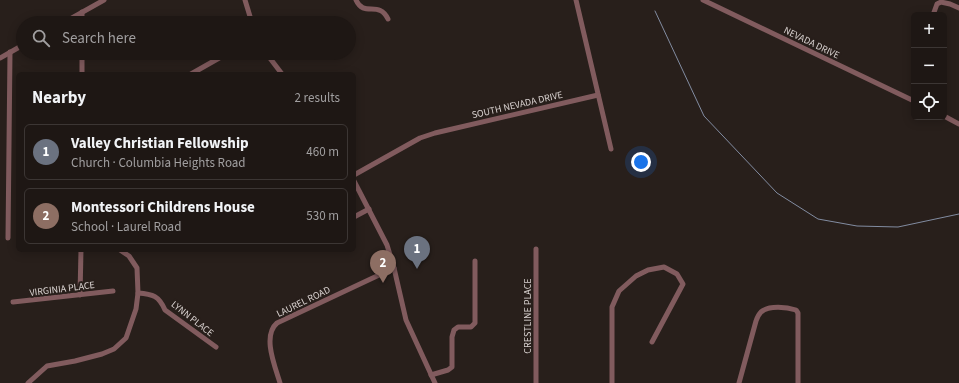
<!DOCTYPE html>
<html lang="en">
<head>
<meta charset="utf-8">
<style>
  body { margin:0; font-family:"Source Sans 3",sans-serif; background:#26201d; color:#f1f3f6 }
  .controls { position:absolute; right:12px; top:12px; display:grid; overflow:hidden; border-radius:6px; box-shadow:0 2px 10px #0003 }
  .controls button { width:36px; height:36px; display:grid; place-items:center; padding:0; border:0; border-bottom:1px solid #3c3634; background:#1e1714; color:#f1f3f6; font:20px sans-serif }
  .you { position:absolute; left:641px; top:162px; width:14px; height:14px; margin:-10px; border:3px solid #fff; border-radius:50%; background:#1a73e8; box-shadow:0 0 0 6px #1a73e833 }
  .badge { display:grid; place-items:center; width:26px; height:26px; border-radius:50%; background:#db2777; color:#fff; font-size:13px; font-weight:700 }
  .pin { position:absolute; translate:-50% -33px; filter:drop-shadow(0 1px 2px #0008) }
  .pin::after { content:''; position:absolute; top:21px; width:14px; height:12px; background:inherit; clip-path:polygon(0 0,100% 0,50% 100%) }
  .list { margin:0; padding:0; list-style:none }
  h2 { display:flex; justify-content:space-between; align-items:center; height:52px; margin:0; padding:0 16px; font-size:17px }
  h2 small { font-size:13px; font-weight:400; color:#a19fa0 }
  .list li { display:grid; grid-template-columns:26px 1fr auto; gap:12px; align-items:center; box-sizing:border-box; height:56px; margin:0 8px 8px; padding:0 8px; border:1px solid #3c3634; border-radius:6px }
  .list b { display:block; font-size:15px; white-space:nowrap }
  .list p { margin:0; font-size:13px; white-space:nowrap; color:#a19fa0 }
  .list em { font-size:13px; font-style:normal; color:#a19fa0 }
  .icon { flex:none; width:22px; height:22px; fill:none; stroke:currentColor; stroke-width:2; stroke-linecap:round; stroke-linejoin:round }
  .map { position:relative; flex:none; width:959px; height:383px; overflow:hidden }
  .search { position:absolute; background:#1e1714; box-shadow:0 2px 10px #0003; left:16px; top:16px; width:340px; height:44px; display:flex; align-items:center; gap:10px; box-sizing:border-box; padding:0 14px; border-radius:22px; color:#a19fa0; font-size:15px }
  .panel { position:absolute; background:#1e1714; box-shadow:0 2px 10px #0003; left:16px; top:72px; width:340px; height:180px; border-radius:6px }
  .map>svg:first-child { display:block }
</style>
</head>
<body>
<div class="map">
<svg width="959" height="383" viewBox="0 0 959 383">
  <rect width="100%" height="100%" fill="#281f1b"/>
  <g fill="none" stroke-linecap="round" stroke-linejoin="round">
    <!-- stream -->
    <polyline stroke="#828ca1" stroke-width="1" points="655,11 704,116 777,193 818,219 857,226 898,227 959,214"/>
    <!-- minor -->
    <g stroke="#815b5e" stroke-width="5">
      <polyline points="245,0 252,23"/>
      <path d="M356,0C364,18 379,0 388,19"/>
      <polyline points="576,0 611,149"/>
      <polyline points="703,0 914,101"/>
      <polyline points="933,15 937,4 941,2 950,4 959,8"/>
      <polyline points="63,23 104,0"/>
      <polyline points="82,23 82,12"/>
      <polyline points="266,53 282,74"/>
      <polyline points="0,58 23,45"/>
      <polyline points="82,74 82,53"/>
      <polyline points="191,74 228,53"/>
      <polyline points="944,116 959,124"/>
      <polyline points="354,175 420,138 435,133 598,95"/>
      <polyline points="354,181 387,245 394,268 406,320 435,383"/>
      <polyline points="354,217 369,209"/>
      <polyline points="8,238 10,52"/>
      <path d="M138,293C153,294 159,296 165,310L216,347"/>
      <polyline points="80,295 81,250"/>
      <polyline points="13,302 113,291"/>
      <polyline points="431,375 448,370 452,367 452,337 454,330 458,327 471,327 475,323 475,261"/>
      <polyline points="28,383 47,366 75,361 102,354 114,349 126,338 136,309 138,293 137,268 129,256 120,250"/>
      <path d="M280,383C275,366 262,336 277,323L394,268"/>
      <polyline points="536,383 536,249"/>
      <polyline points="612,383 612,307 619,291 636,276 648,270 664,267 677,274 683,284 652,342"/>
      <path d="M739,383L756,321C757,318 759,314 761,312C769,305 787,307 796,310L798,313V383"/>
    </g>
  </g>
  <g text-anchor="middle" stroke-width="4" stroke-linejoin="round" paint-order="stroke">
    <!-- street labels -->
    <g font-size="10" fill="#dad3d1" stroke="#281f1b">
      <text transform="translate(812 42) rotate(26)" y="4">NEVADA DRIVE</text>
      <text transform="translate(517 104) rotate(-13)" y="4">SOUTH NEVADA DRIVE</text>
      <text transform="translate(62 288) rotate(-7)" y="4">VIRGINIA PLACE</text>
      <text transform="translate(303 301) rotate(-26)" y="4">LAUREL ROAD</text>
      <text transform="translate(527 316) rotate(-90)" y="4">CRESTLINE PLACE</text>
      <text transform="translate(193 318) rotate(38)" y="4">LYNN PLACE</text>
    </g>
  </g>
</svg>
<div class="controls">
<button>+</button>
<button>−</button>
<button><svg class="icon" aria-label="locate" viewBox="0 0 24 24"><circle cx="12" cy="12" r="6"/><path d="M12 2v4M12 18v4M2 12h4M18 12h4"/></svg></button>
</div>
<div class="you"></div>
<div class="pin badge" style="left:417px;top:269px;background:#6b7280">1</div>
<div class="pin badge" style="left:383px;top:283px;background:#8d6e63">2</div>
<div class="search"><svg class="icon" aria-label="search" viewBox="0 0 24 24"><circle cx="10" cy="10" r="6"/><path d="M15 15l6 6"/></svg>Search here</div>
<section class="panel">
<h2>Nearby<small>2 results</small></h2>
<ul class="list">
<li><span class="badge" style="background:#6b7280">1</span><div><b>Valley Christian Fellowship</b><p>Church · Columbia Heights Road</p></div><em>460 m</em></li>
<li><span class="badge" style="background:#8d6e63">2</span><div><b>Montessori Childrens House</b><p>School · Laurel Road</p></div><em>530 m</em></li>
</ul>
</section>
</div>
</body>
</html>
